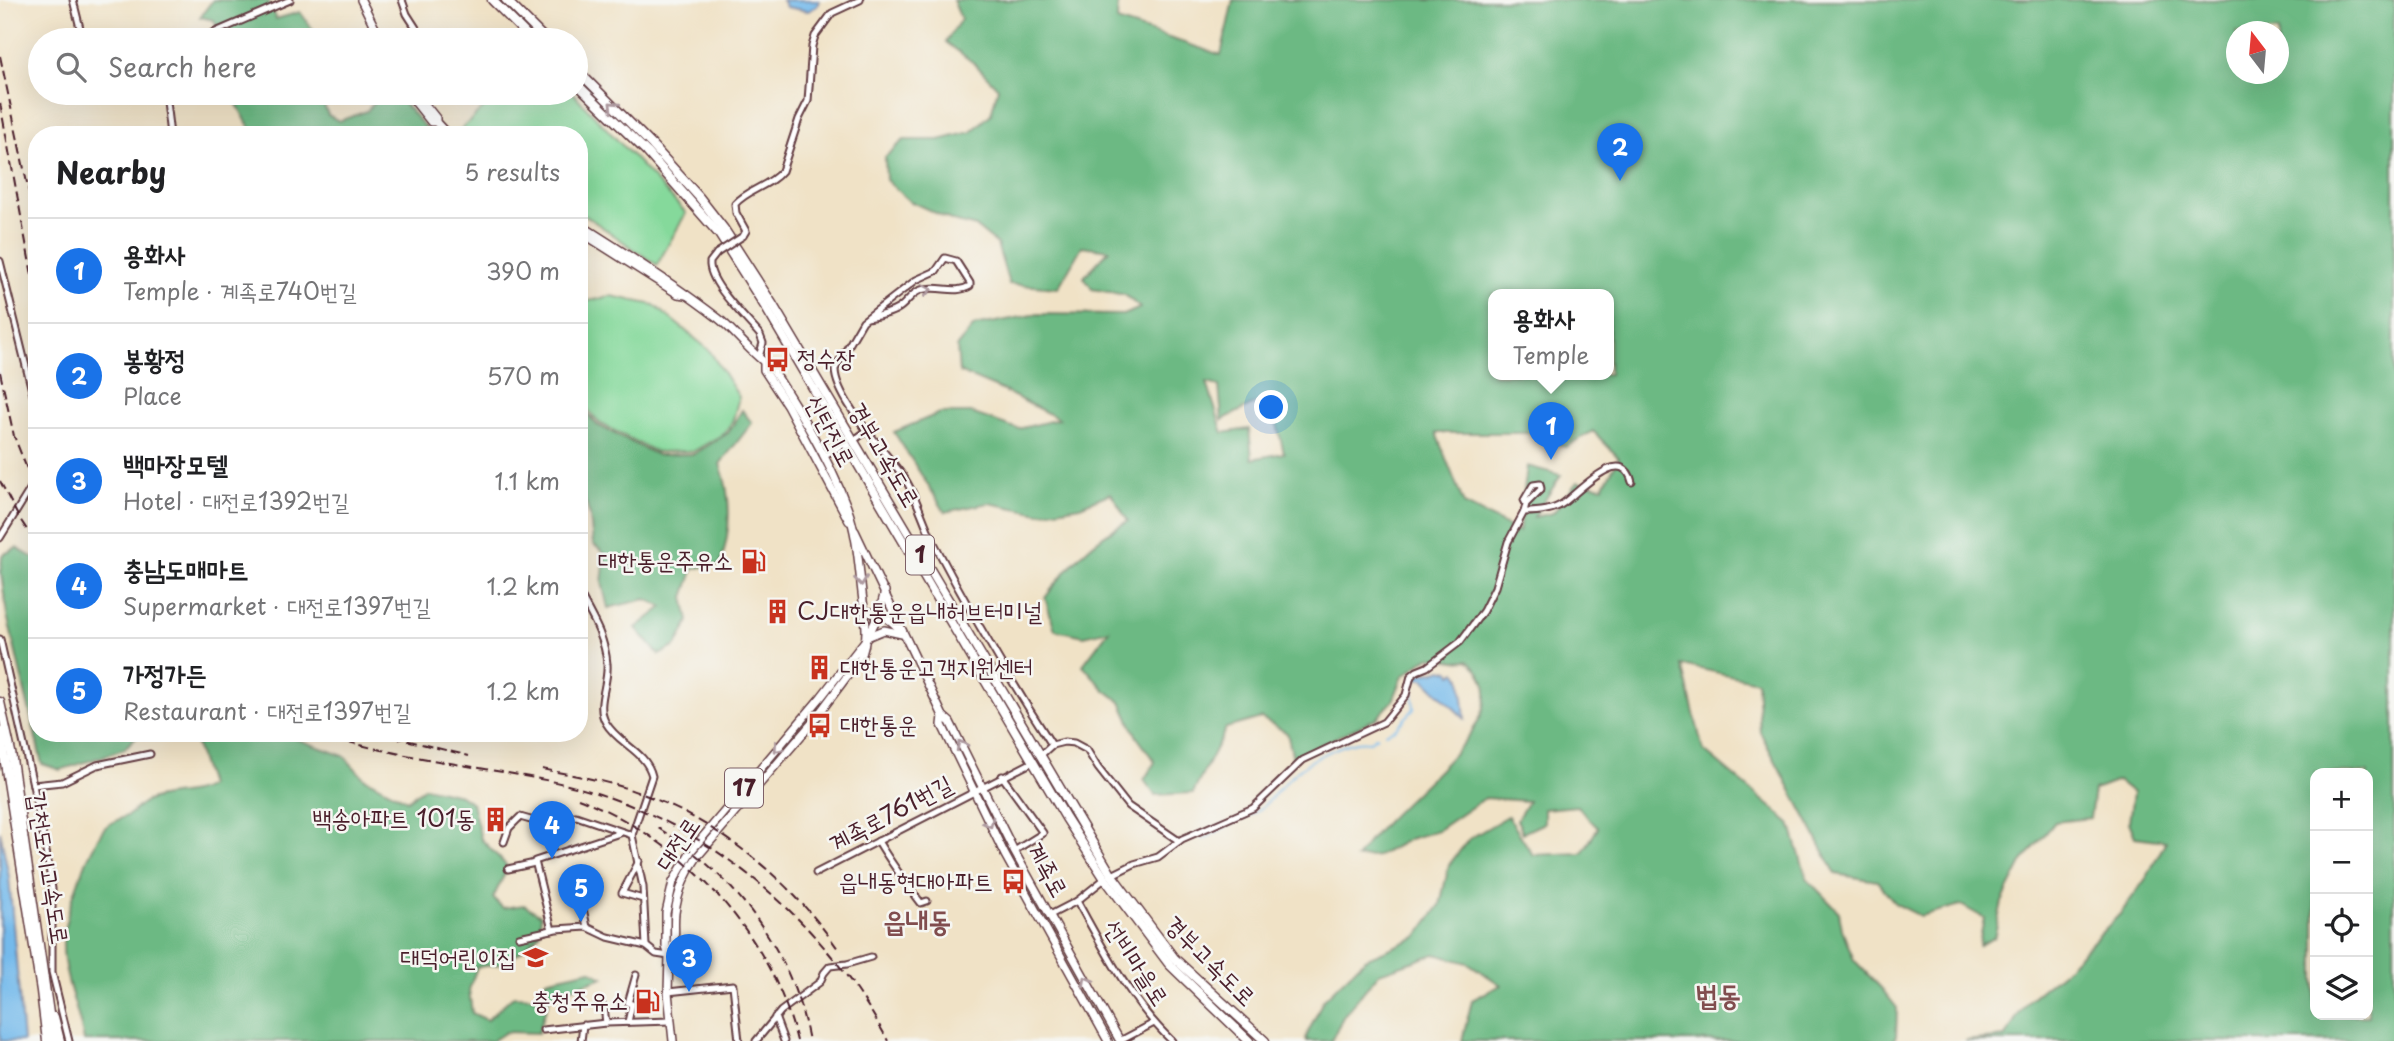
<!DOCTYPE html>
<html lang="en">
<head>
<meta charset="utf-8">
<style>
  body { margin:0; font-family:"Playpen Sans","Poor Story",sans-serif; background:#f2f2f2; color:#202124 }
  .controls { position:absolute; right:21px; bottom:21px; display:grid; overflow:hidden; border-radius:14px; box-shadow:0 7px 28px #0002 }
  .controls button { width:63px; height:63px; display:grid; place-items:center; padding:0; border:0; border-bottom:2px solid #e0e0e0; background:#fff; color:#202124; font:35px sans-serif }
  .compass { position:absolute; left:2226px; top:21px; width:63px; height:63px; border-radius:50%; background:#fff; box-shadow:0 7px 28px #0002; rotate:344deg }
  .you { position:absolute; left:1272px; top:408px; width:24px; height:24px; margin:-18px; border:5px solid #fff; border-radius:50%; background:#1a73e8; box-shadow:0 0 0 10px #1a73e833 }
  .badge { display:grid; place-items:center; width:46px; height:46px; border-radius:50%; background:#1a73e8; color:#fff; font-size:23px; font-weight:700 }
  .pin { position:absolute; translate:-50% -58px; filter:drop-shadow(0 2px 4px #0008) }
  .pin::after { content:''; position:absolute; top:37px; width:24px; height:21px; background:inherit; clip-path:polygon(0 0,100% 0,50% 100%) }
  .popup { position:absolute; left:1488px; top:289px; width:126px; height:91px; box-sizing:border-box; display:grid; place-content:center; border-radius:14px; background:#fff; filter:drop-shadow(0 2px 5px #0005); font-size:23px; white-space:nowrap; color:#757577 }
  .popup b { font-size:26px; color:#202124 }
  .popup::after { content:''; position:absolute; left:50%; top:100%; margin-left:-14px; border:14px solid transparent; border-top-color:#fff }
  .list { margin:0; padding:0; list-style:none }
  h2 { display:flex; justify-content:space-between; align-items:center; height:91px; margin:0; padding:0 28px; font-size:30px }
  h2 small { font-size:23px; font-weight:400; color:#757577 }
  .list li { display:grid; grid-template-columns:46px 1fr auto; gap:21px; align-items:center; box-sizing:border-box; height:105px; padding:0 28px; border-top:2px solid #e0e0e0 }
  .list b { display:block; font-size:26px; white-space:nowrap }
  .list p { margin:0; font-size:23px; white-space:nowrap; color:#757577 }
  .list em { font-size:23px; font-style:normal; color:#757577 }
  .icon { flex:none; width:38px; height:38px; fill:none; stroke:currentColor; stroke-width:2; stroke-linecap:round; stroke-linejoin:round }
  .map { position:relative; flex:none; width:2394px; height:1041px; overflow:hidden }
  .search { position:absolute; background:#fff; box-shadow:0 7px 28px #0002; left:28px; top:28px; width:560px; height:77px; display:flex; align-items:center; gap:18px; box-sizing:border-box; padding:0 24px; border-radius:38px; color:#757577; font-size:26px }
  .panel { position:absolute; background:#fff; box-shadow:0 7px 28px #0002; left:28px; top:126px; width:560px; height:616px; border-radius:28px }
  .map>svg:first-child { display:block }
</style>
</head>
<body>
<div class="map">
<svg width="2394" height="1041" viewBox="0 0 2394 1041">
  <rect width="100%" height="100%" fill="#f6f6f2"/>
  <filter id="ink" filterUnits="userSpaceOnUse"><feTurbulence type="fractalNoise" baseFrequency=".0143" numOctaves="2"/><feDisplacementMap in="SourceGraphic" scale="14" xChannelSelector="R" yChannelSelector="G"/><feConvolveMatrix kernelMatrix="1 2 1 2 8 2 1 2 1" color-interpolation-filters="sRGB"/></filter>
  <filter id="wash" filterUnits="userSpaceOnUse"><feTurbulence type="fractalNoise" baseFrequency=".00686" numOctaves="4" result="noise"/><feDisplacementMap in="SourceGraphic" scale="28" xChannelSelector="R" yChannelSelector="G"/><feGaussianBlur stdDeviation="1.57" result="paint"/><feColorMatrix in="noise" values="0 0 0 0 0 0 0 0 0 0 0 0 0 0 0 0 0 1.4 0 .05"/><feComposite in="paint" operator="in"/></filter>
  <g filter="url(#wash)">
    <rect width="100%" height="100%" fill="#f0e2c6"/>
    <!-- green -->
    <g fill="#85d99b" stroke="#687c63" stroke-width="2">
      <polygon points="500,93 573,93 686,213 657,265 579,211 579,135 470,135 461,129"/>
      <polygon points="611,296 654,305 709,350 739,397 733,420 725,433 694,451 656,452 599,423 579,399 579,303"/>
    </g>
    <!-- forest -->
    <g fill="#6cb983" stroke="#5b6c57" stroke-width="2" fill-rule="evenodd">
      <polygon points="213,0 268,0 276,19 300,12 316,34 316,40 222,40 214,20 200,17"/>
      <path d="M953,0H1118L1117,21L1221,55L1233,0H2394V1041H1965L2006,1037L2017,1016L2030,999L2062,973L2120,914L2147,877L2166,841L2135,837L2129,822L2133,793L2118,781L2094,790L2090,818L2055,822L2023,861L2002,902L1994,938L1979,945L1984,918L1961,905L1920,916L1896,904L1877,881L1836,874L1760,732L1757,681L1682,665L1703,750L1790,823L1807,879L1839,912L1842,929L1854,960L1881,988L1897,1008L1896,1036L1893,1041H1462L1472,1000L1501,985L1468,963L1435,954L1379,973L1344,1015L1331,1041H1307L1306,1037L1323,1000L1365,959L1417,937L1440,905L1449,865L1469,839L1508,816L1533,855L1582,853L1598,828L1577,806L1544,809V823L1523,833L1517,820L1528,801L1485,798L1438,830L1409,839L1378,856L1356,858C1366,845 1376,832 1387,821C1413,793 1475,743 1484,707C1490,687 1483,673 1468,660L1455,661L1429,657L1403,676L1393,701L1377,718L1293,758L1287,733L1261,718L1226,728L1193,793L1155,795L1144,780L1155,762L1137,737L1121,702L1104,689L1083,665L1109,630L1084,636L1055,630L1045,598C1070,564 1090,541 1128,521L1111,493L1080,506L1039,513L989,503L945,512L894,432L940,413H971L1018,429L1059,419L1004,391L959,372L957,346L974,326L1038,314L1124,315L1140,308L1125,295L1092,289L1084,277L1109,250L1082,246L1058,288L1009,284L997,244L976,227L953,221L909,201L886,180L885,157L904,140H939L971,132L991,114L998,88L975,64L946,42L961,19ZM2236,32H2278V74H2236ZM1493,294H1609V374H1493ZM1207,383L1219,386L1222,420L1270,396L1284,453L1252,459L1249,429L1223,433ZM1593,431L1619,458L1603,487L1577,482L1553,513L1534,517L1561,475L1527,466L1519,532L1464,504L1436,433H1529L1565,447ZM2315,773H2368V1015H2315Z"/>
      <polygon points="234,93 319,93 328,115 339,121 367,111 382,93 395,93 432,135 254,135 234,99"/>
      <path d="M579,404L597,425L657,455L694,454L728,433L742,410L752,423L720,464C732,497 731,532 720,565L694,568L684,597L689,621L676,646L659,655L636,628L663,607L646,599L608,608L602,583L605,554L593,544L590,516L579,481Z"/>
      <polygon points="17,548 37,560 37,733 140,733 124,749 92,760 60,770 42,764 7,615 1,573 2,555"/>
      <path d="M153,733H280L344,756L364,778L407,800L425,787L460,795L472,803L481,839L508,867L493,898L503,908L524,905L541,915L539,934L523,950L501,964L477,967L469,990L472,1013L487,1020L513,996L536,997L546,980L590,970L603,977L550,996L538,1033L506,1032L492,1041H84C79,1010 63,978 63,946C62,918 87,854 103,830C108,822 122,819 130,814C136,809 141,803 147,801C168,792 190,797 209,786L193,735L165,736Z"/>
    </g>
    <!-- water -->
    <g fill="#75baeb" stroke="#606c8b" stroke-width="2">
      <polygon points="782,0 819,0 817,6 808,11 786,7"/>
      <path d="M1442,669L1450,671L1452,675L1456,672L1461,678L1465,719L1424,679H1419L1416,676C1422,672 1434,673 1442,669Z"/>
      <polygon points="0,831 9,877 23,1041 0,1041"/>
    </g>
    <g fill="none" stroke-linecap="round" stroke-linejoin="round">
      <!-- stream -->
      <g stroke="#75baeb" stroke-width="2">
        <polyline points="1385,733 1395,729 1414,709 1412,686 1417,677"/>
        <path d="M1242,819C1266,811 1276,789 1295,773C1309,760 1350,738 1369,742L1377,736"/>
        <path d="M1202,839C1215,836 1222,826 1235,822"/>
      </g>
    </g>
  </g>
  <g filter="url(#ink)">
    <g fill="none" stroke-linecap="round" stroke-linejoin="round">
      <defs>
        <g id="minor">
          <polyline points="73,0 83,40"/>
          <polyline points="402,0 407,14 416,28"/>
          <polyline points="197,40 290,0"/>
          <polyline points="165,93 170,135"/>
          <path d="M743,236L746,231L736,213L735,204C748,189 770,186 782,171L799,119L808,101L812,46L815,36L832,13L860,0"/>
          <path d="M717,253L710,262C708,283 746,318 760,335L763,343L759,357"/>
          <polyline points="0,261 37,411"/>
          <path d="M867,318C878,316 890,314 899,308C908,302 911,293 921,290C937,284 955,295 970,286V283L956,261L945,258L936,271L916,280L863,321L835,369C835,399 885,451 903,476C916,494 923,522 934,543C970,612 1010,680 1052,745L1040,756"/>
          <polyline points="857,438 868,430"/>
          <polyline points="823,456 841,446"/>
          <polyline points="1524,512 1526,504 1541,489 1540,484 1533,485 1524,500 1526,504"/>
          <polyline points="0,538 37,478"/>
          <path d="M579,593C592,617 605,637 607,664C609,684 595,705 606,723C618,744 646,751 652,776L632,835L643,887L646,946"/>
          <polyline points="0,639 33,785 49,867 52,889 52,972 69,1041"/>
          <polyline points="1052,745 1064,742 1074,743 1087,750 1098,768 1128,806 1179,841"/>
          <polyline points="1002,776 1043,833 1014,851"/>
          <polyline points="33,785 62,782 97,765 150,754"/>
          <path d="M878,841C891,863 905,882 921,903L927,901"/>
          <polyline points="504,842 509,828 520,817 562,829 569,817 576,816 632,835"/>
          <polyline points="639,861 622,893 643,899"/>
          <polyline points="508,869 535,863"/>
          <polyline points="816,873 1029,764"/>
          <path d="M1114,874L1134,864L1158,857L1182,839L1253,808L1303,760L1384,722L1406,695L1411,676L1417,671L1427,667L1460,642L1483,611L1495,587L1508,542L1524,512C1537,512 1552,511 1562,504C1577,494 1622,442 1632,482"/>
          <path d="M1077,901C1105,951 1130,1001 1172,1041"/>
          <polyline points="582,904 587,927"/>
          <polyline points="1050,915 1077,901 1102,881"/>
          <polyline points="552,930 535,861 620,833"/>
          <polyline points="519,937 556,929 587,927 608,937 646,946 656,954 669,956"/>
          <polyline points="668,992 733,985 739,1041"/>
          <polyline points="604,1007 606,1023"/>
          <polyline points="775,1017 784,1041"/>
          <polyline points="628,1022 632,1004 628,1003 636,975"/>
          <polyline points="543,1030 606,1023 671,1021"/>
          <polyline points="581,1041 583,1025"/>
          <polyline points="756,1041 781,1011 820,982 824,973 830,966 847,964 871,957"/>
          <polyline points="1120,1041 1154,1023"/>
        </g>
        <g id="major">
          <polyline points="361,0 381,40"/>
          <polyline points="408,93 431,122 436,122"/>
          <polyline points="416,93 436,118 436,122 448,135"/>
          <path d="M579,224C627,254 674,284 718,318C735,331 753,356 770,366C799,410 828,457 847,507C858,536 859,571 863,601C866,621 869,640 860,659L812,723L697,857C685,875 678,891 675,913C673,929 678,941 669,956"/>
          <polyline points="579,231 678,294 686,295"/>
          <polyline points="764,362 764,370 787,405 849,521"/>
          <polyline points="855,531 943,716 950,722 1014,851 1120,1041"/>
          <path d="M865,611C880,614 890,618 900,630"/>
          <polyline points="867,637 884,630 902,634"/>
          <polyline points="943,716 942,725 1005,855 1108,1041"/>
          <polyline points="673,1041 668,992 669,956 666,947 666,913 673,882 691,851 821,697 867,638 879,614 885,591"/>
        </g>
        <g id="highway">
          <polyline points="492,0 532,40"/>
          <polyline points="506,0 546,40"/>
          <polyline points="576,69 652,145 699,197 724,229 773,305 1111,874 1174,958 1265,1041"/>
          <polyline points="576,83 647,152 719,234 766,308 1066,818 1105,879 1169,964 1249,1041"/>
          <polyline points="0,702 11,752 53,1041"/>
          <polyline points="0,731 41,991 47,1041"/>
          <polyline points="54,1017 60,1041"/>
        </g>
      </defs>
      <!-- minor casing -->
      <use href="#minor" stroke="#633c42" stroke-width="9"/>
      <!-- major casing -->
      <use href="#major" stroke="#633c42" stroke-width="10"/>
      <!-- highway casing -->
      <use href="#highway" stroke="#633c42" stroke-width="11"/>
      <!-- minor -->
      <use href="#minor" stroke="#fff" stroke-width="5"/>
      <!-- major -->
      <use href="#major" stroke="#fff" stroke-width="7"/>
      <!-- highway -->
      <use href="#highway" stroke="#fff" stroke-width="8"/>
      <!-- rail -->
      <g stroke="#4a1f2b" stroke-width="2" stroke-dasharray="10 5" stroke-linecap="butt">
        <polyline points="0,56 37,230"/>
        <polyline points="0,103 37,302"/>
        <polyline points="0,372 14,436 37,494"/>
        <polyline points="0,481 18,516 37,545"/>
        <polyline points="295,733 326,743"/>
        <path d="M317,733C393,757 472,765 550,781C694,810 820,913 888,1041"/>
        <polyline points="378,733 469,756"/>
        <path d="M542,769C567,774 591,778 616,785C706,812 785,872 838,949"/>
        <path d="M578,798C682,839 770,931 797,1041"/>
        <path d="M658,828C736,876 792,950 809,1041"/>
      </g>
      <defs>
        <polyline id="minor-bridge" points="717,253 743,236"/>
      </defs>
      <!-- minor-bridge casing -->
      <use href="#minor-bridge" stroke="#633c42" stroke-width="9" stroke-linecap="butt"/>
      <!-- minor-bridge -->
      <use href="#minor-bridge" stroke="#fff" stroke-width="5"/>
    </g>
    <!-- one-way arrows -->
    <defs><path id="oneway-chevron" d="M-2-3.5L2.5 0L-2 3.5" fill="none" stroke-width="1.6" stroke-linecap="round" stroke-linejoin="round" transform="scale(1.75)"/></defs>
    <g stroke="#ae9aa0">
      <use href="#oneway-chevron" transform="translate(613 106) rotate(-135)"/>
      <use href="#oneway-chevron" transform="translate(927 290) rotate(-9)"/>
      <use href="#oneway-chevron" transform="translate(861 581) rotate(83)"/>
      <use href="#oneway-chevron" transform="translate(961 745) rotate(-117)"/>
      <use href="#oneway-chevron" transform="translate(778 748) rotate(131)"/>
      <use href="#oneway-chevron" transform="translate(989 823) rotate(64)"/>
      <use href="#oneway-chevron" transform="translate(1087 981) rotate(-119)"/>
    </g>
  </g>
  <!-- icons -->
  <defs>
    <symbol id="bus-bare" viewBox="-9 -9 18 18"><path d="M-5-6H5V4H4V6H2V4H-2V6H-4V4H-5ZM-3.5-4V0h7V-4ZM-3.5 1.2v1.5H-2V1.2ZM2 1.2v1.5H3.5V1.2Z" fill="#c8321e" stroke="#f6f6f2" stroke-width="2.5" paint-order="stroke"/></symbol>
    <symbol id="fuel-bare" viewBox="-9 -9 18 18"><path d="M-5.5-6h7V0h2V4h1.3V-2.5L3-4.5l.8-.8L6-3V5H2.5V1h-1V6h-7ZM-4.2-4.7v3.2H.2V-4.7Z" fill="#c8321e" stroke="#f6f6f2" stroke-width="2.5" paint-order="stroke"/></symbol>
    <symbol id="building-bare" viewBox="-9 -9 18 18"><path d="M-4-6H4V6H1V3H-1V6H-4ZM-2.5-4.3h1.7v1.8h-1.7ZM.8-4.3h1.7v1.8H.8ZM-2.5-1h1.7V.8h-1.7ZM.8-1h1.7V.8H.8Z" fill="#c8321e" stroke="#f6f6f2" stroke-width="2.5" paint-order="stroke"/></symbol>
    <symbol id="school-bare" viewBox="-9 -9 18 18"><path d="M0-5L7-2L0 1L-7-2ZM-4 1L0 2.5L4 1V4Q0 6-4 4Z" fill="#c8321e" stroke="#f6f6f2" stroke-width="2.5" paint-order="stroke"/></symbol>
  </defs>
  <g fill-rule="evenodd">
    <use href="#bus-bare" x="760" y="342" width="35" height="35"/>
    <use href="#fuel-bare" x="736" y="544" width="35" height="35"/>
    <use href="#building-bare" x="760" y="594" width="35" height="35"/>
    <use href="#building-bare" x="802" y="650" width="35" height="35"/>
    <use href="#bus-bare" x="802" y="708" width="35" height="35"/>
    <use href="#building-bare" x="478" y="802" width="35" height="35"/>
    <use href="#bus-bare" x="996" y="864" width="35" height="35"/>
    <use href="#school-bare" x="518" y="940" width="35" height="35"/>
    <use href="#fuel-bare" x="630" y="984" width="35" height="35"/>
  </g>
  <g text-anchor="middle" stroke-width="5" stroke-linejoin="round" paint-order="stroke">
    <!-- shield labels -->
    <g fill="#f6f6f2" stroke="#7e6067" stroke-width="2">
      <rect x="906" y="535.5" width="28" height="39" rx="5"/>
      <rect x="725" y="768.5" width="38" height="39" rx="5"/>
    </g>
    <g font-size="23" font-weight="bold" fill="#4a1f2b">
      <text x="920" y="563">1</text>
      <text x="744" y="796">17</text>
    </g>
    <!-- poi labels -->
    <g font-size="24" fill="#4a1f2b" stroke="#f6f6f2" text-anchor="end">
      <text x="797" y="367" text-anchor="start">정수장</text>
      <text x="733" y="569">대한통운주유소</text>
      <text x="797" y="620" text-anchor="start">CJ대한통운읍내허브터미널</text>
      <text x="840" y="676" text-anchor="start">대한통운고객지원센터</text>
      <text x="840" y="733" text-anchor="start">대한통운</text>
      <text x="475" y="827">백송아파트 101동</text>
      <text x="993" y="890">읍내동현대아파트</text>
      <text x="516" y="966">대덕어린이집</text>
      <text x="628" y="1009">충청주유소</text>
    </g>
    <!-- street labels -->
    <g font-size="24" fill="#4a1f2b" stroke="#f6f6f2">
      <text transform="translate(830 431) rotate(62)" y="8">신탄진로</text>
      <text transform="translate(884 455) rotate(60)" y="8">경부고속도로</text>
      <text transform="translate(891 814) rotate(-28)" y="8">계족로761번길</text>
      <text transform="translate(678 844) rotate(-56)" y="8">대전로</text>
      <text transform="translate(48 868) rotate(81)" y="8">갑천도시고속도로</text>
      <text transform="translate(1047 870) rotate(61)" y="8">계족로</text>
      <text transform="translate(1210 961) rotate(45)" y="8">경부고속도로</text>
      <text transform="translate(1136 963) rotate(57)" y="8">선비마을로</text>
    </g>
    <!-- quarter labels -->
    <g font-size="28" font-weight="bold" fill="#814d4e" stroke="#f6f6f2">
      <text x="917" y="931">읍내동</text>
      <text x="1718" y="1005">법동</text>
    </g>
  </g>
</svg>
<div class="controls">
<button>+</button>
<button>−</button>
<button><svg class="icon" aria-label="locate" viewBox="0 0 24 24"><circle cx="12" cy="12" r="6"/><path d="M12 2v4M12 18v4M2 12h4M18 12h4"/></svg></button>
<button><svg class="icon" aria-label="layers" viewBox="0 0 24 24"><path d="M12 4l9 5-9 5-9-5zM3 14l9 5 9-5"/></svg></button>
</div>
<svg class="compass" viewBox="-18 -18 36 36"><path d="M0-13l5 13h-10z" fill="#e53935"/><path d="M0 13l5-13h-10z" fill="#757577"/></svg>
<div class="you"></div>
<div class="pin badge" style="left:1551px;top:460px">1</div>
<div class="popup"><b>용화사</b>Temple</div>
<div class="pin badge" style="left:1620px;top:181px">2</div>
<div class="pin badge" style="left:689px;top:992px">3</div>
<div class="pin badge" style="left:552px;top:859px">4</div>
<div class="pin badge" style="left:581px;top:922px">5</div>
<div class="search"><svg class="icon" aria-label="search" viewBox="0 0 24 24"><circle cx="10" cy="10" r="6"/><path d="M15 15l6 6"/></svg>Search here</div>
<section class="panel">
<h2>Nearby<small>5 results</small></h2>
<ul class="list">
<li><span class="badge">1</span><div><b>용화사</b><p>Temple · 계족로740번길</p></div><em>390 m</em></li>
<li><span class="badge">2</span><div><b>봉황정</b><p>Place</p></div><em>570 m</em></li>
<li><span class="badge">3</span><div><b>백마장모텔</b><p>Hotel · 대전로1392번길</p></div><em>1.1 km</em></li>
<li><span class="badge">4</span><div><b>충남도매마트</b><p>Supermarket · 대전로1397번길</p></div><em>1.2 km</em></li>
<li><span class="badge">5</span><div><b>가정가든</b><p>Restaurant · 대전로1397번길</p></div><em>1.2 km</em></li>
</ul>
</section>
</div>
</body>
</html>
